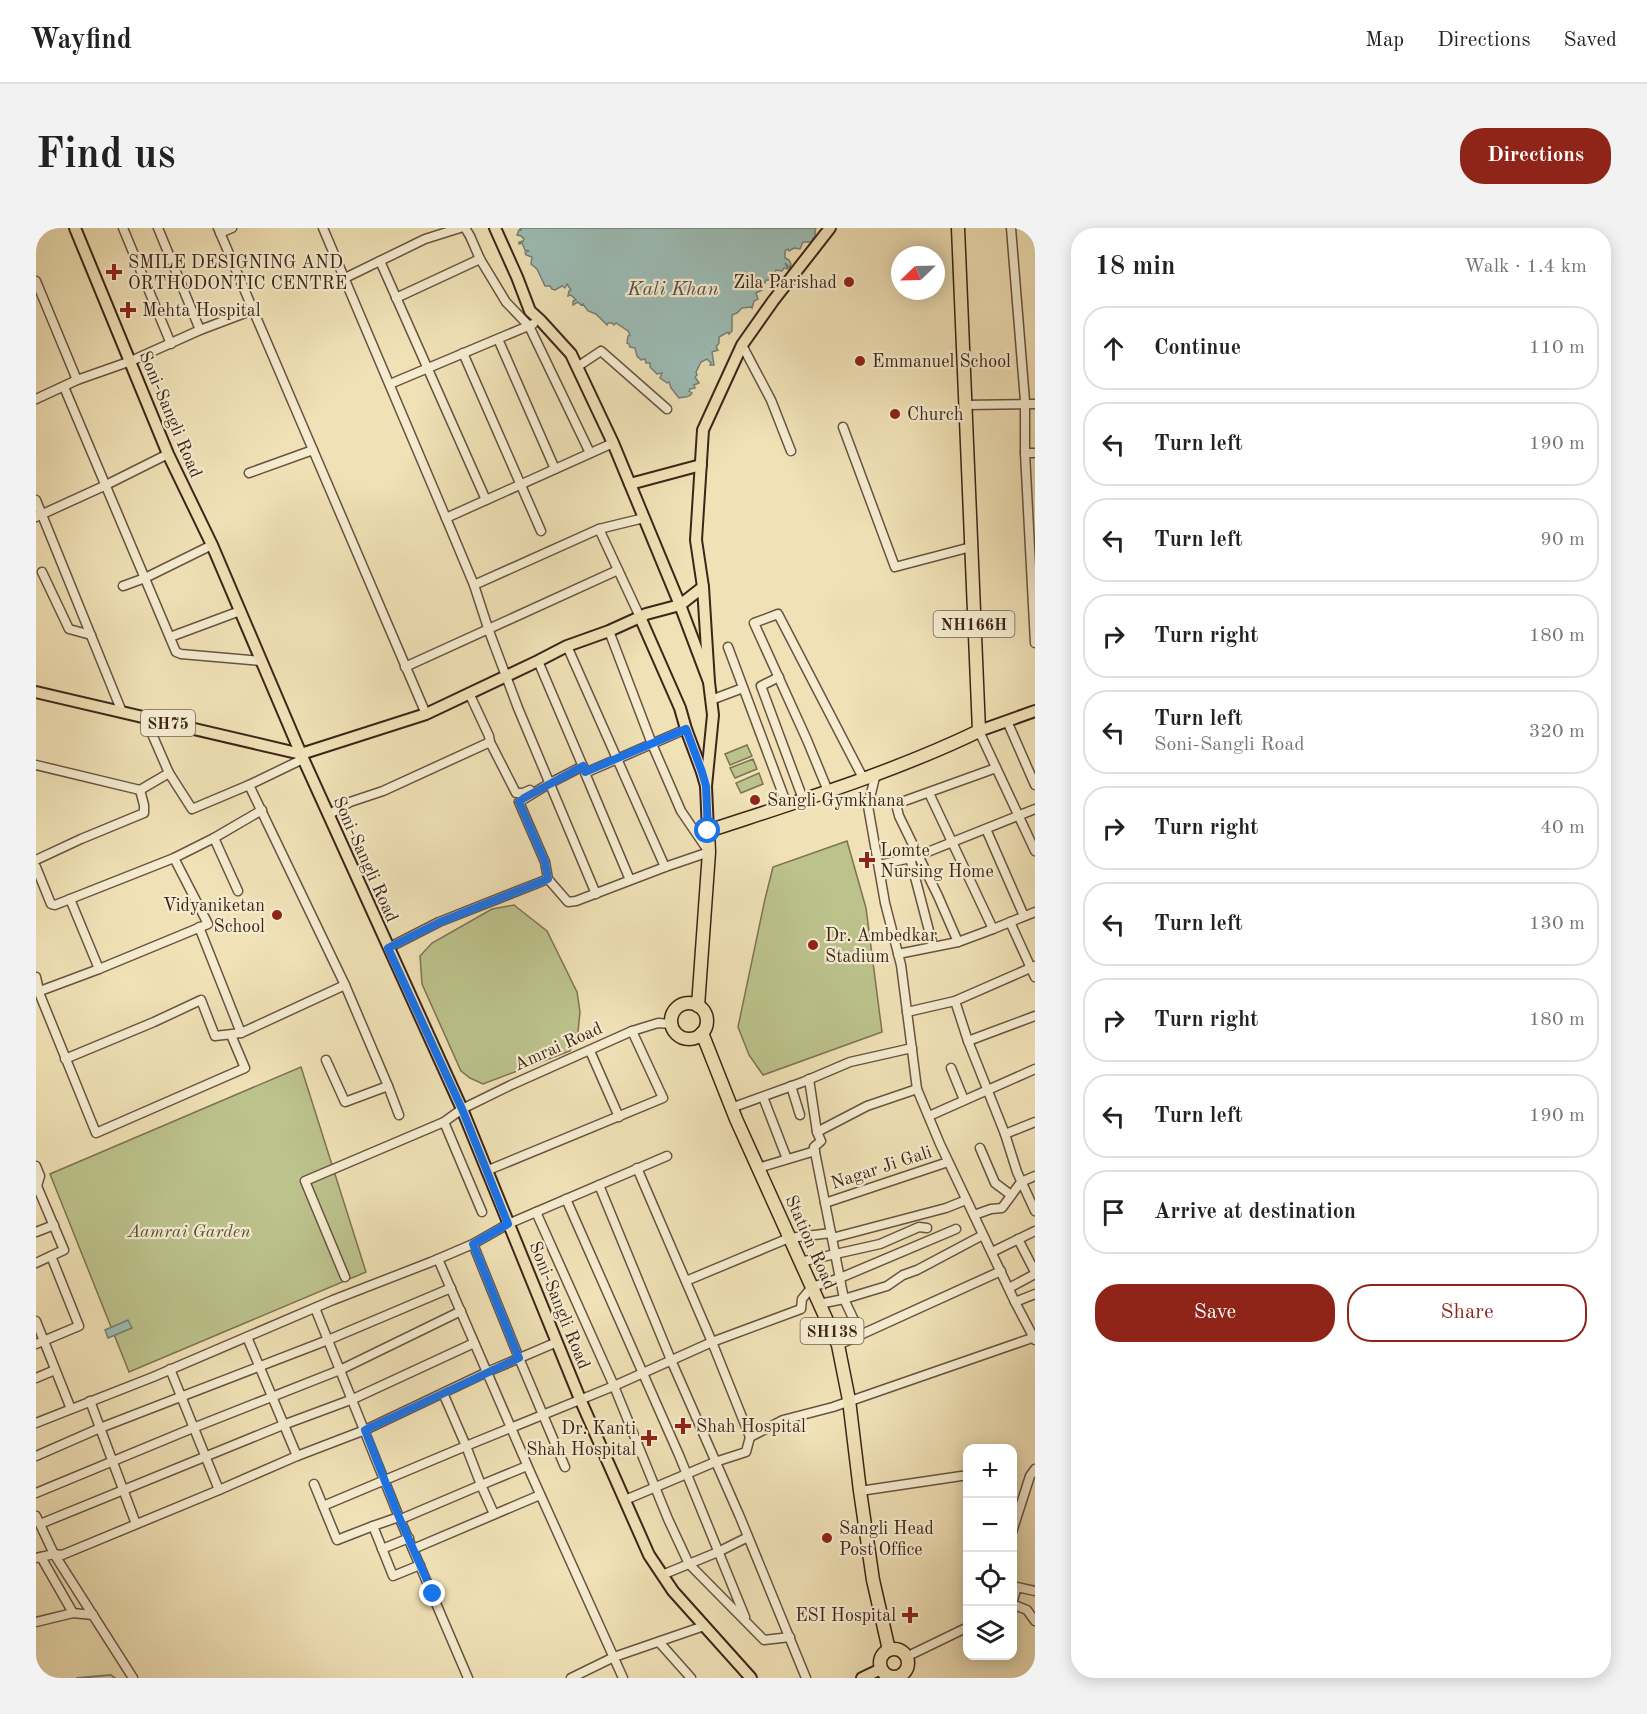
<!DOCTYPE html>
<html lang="en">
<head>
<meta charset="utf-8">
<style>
  body { margin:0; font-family:"Old Standard TT",serif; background:#f2f2f2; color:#222 }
  .controls { position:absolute; right:18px; bottom:18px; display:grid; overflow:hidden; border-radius:12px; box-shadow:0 3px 15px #0003 }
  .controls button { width:54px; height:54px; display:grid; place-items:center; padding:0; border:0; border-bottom:2px solid #e0e0e0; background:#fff; color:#222; font:30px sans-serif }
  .compass { position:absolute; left:855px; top:18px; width:54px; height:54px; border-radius:50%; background:#fff; box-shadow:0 3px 15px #0003; rotate:247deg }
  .stop { position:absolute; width:18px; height:18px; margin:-14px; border:4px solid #1a73e8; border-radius:50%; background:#fff }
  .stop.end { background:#1a73e8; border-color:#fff; box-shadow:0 2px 6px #0008 }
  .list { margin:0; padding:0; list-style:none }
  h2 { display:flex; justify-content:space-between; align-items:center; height:78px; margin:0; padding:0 24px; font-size:26px }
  h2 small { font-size:20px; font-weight:400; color:#767676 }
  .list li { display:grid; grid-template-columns:39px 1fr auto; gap:18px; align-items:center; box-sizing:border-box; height:84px; margin:0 12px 12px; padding:0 12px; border:2px solid #e0e0e0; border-radius:24px }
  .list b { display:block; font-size:22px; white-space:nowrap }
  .list p { margin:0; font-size:20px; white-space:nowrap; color:#767676 }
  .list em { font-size:20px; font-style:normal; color:#767676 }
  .actions { display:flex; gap:12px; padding:18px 24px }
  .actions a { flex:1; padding:14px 0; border:2px solid #8f2418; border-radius:24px; text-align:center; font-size:21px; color:#8f2418 }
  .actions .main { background:#8f2418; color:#fff }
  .icon { flex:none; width:33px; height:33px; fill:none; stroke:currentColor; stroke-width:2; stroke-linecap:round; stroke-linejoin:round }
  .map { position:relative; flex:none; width:999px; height:1450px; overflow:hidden; border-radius:24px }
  header { display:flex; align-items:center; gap:36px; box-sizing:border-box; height:84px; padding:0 30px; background:#fff; border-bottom:2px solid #e0e0e0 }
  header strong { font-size:28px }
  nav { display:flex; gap:33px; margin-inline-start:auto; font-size:21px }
  .intro { display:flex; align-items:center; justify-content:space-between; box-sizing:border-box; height:144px; padding:0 36px }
  h1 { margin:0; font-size:42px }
  .button { padding:15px 27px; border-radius:24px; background:#8f2418; color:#fff; font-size:21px; font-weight:700 }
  main { display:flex; gap:36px; padding:0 36px }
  aside { flex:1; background:#fff; border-radius:24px; box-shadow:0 3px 15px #0003 }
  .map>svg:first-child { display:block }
</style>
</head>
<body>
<header>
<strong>Wayfind</strong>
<nav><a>Map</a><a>Directions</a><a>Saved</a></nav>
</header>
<div class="intro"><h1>Find us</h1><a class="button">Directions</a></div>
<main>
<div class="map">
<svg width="999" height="1450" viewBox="0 0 999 1450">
  <rect width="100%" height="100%" fill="#f0e1b6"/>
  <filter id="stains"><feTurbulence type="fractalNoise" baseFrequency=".00333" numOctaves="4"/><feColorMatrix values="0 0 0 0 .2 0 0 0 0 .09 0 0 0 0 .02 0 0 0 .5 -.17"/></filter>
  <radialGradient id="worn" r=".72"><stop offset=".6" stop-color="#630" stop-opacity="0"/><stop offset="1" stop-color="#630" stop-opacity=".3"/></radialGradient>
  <!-- green -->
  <g fill="#bcc28c" stroke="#7d7352" stroke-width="1.5">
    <polygon points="711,517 716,528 694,537 689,526"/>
    <polygon points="717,531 721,541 699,550 694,540"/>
    <polygon points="723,545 727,556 705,565 700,555"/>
    <polygon points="811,613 830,680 846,804 727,847 713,827 702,799 729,671 737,639"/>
    <polygon points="478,677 511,703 541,764 544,784 542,804 534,823 447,856 434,850 425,843 386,756 384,728 396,715 456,681"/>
    <polygon points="265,839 330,1044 93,1144 14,946"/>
  </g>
  <!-- water -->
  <g fill="#9cbcb5" stroke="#767f77" stroke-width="1.5">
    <path d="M484,0H780L779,1V8L782,10H777L776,14H767L764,21L758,20L753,23L752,21L749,23V30L753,32L755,36L754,40L749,35L752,41L748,40L746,43L740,42L738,46L734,47L735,52H730L728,57H725L726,62L720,65L722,71L718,73L716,80L715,79L706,80L701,85L696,87V103L693,106L692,104L683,109V115L680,119L682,122L676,124L678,137H674L675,135L671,131L665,134L660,144L661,147L659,149L663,155L658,157L659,160L654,161L653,163L656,165C653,171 647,168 643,170L635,160L633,154L631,155L624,150L626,145L621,146L614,139V135H610L609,131L605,132L601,128L599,120L594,119L593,116L591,115L592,108L594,107L592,103L580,95L578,97L576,95H572L571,97L560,86L552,83L547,76L545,77L542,74L537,77V73L540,72L535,67L532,68L533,63L535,62L531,56L529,60L526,58L519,62L516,61L514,58H509L501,41L495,36L496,29L490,27L489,24L493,23L489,22L486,15L483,16V14L487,13L488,11L485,8L481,7L483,2H485Z"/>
    <polygon points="92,1092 96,1100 72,1110 69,1102"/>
  </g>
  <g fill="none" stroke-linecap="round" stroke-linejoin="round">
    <!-- stream -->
    <polyline stroke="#767f77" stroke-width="2" points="41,1450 75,1447 79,1450"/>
    <defs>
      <g id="minor">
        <polyline points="87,0 135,116"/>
        <polyline points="122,0 164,102"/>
        <polyline points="182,0 390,486"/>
        <polyline points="287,0 410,290 438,357 453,403 482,480 560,666"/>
        <polyline points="429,0 434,8 444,31 470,74 493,98 554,225"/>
        <polyline points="975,0 989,173 989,225 999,415"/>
        <polyline points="184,5 196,0"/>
        <polyline points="344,33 450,272"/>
        <polyline points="309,50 389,11 424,0"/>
        <polyline points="0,53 41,152"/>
        <polyline points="360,70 444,31"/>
        <polyline points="462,111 519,241"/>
        <polyline points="706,117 735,172 755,223"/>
        <polyline points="427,125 505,303"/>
        <polyline points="541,139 565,123 631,181"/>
        <polyline points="354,156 497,96"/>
        <polyline points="28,159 140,424 145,426 225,433"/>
        <polyline points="0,171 41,152 95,133 164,102 217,82"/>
        <polyline points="929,177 999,176"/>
        <polyline points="807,199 859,339 935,319"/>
        <polyline points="989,225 999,225"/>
        <polyline points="213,245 277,222"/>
        <polyline points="0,272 86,484"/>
        <polyline points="0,289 68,258 132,226"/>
        <polyline points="410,290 577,215"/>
        <polyline points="563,301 604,389"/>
        <polyline points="6,344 33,401 55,407"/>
        <polyline points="438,357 563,301 608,290"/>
        <polyline points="87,358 109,350 176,317"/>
        <polyline points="134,409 204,383"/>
        <polyline points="531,418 629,639"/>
        <polyline points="692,419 751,577"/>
        <polyline points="502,433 548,541"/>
        <polyline points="369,439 582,342"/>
        <polyline points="743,449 725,458 767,571"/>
        <polyline points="433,465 453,508 454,514 480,565 487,565 494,562"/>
        <polyline points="675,472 707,460"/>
        <polyline points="971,493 999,557"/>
        <polyline points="943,503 999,623"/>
        <polyline points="0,537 104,562 133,545 109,490"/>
        <polyline points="547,538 514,555 483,574 509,634 512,651 532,674 540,673 629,639 673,624 645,583 616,516 573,403"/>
        <polyline points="133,545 156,581 213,557 309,757 352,858 363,887"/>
        <polyline points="840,545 832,578 849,675 865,737 881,861 904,916 979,1074 999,1112"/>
        <polyline points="213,557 267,531"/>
        <polyline points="792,563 771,512 718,395 742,386 827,550"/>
        <polyline points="893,565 957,701 999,684"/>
        <polyline points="292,587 314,574 347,563 454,514"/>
        <polyline points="950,601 988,688"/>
        <polyline points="178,610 226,582"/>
        <polyline points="874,630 897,718"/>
        <polyline points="0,632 45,611 108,585 108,577 104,562"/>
        <polyline points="843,637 879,629 999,581"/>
        <polyline points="0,639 15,676 19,677 138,630"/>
        <polyline points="594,652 549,545 650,501"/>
        <polyline points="34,671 63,741"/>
        <polyline points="974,694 999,749"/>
        <polyline points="163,699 205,805"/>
        <polyline points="922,714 902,668 863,588 860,576 960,540"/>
        <polyline points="352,720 403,694 512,651"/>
        <polyline points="862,726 922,714 957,701"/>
        <polyline points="0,749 4,767 60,905 209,840 195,807"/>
        <polyline points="4,763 63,741 172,696 138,630 178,610 202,663"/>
        <polyline points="919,773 932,813 969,906 981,944 999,983"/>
        <polyline points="871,784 919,773 999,738"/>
        <polyline points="932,813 999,788"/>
        <polyline points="554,823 583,889"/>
        <polyline points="29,831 118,794 165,772 179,808 205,805 309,757"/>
        <polyline points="290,832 309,874 352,858"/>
        <polyline points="915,840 928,872"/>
        <polyline points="773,851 781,904 785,913 778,919 808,1071 825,1107"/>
        <polyline points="755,858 764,887"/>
        <polyline points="727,869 751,931"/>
        <polyline points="695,880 767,854 814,834 876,820"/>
        <polyline points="893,888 999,841"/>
        <polyline points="408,894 446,984"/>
        <polyline points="781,904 831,878 881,861"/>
        <polyline points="969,906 999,894"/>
        <polyline points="944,920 959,955 975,967"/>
        <polyline points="0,938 4,948 1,958 28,1022 15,1028"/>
        <polyline points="601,940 676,1114 578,1158 632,1291 653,1336 728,1412 754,1409"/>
        <polyline points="722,940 779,923"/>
        <polyline points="450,943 627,870 596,803"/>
        <polyline points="563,957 635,1132 704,1289 770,1450"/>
        <polyline points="530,971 643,1227 709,1389"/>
        <polyline points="789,975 912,934"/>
        <polyline points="938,987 955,981 966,980 985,954 999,948"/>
        <polyline points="0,1004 18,997"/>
        <polyline points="796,1010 910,980 930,972"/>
        <polyline points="982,1011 999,1044"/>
        <polyline points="437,1016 483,1130 529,1239"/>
        <polyline points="956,1024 999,1003"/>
        <polyline points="402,1031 495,1246 587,1450"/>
        <polyline points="764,1034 844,1016 883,999 891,1000"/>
        <polyline points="0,1035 15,1028 43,1098 0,1116"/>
        <polyline points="309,1049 269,953 408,894 426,881 475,857 596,803 622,795 635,796"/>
        <polyline points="650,1053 753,1010 795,1005"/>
        <polyline points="973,1060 999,1046"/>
        <polyline points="979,1074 999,1066"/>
        <polyline points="783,1076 808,1071 851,1058 867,1047 881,1042 947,1007"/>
        <polyline points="279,1080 363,1289 432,1450"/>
        <polyline points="0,1093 35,1181"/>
        <polyline points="211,1109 261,1228"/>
        <polyline points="802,1117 965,1043"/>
        <polyline points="134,1141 183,1262"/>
        <polyline points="0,1150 19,1142"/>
        <polyline points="54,1173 100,1296"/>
        <polyline points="0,1195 117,1149 297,1072 395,1034 437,1016 472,996 631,928"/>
        <polyline points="714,1209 676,1114 765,1081 766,1071 776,1059 804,1050 920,1001"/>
        <polyline points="0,1228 64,1200 292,1112 415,1060"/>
        <polyline points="278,1256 301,1312 337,1298"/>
        <polyline points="824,1263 932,1247"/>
        <polyline points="0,1265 157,1200 304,1142 425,1083"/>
        <polyline points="589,1272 679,1234 710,1224 714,1209 747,1192 797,1179 999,1109"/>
        <polyline points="287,1278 430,1218 407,1165"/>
        <polyline points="458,1286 445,1257 491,1238"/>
        <polyline points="0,1288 18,1326 97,1450"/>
        <polyline points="363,1289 337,1298 357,1348 384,1337"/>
        <polyline points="365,1291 445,1257 430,1218 578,1158 500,984"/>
        <polyline points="4,1296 247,1197 317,1171 438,1115"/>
        <polyline points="976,1304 994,1248 999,1241"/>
        <polyline points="346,1321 373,1310"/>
        <polyline points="377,1321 504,1267"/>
        <polyline points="5,1329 37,1385"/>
        <polyline points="0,1330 18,1326 26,1327 183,1262 261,1228 329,1202 451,1144 521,1114"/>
        <polyline points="626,1347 682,1324 712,1309"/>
        <polyline points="976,1375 981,1359 999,1363"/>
        <polyline points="976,1376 991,1382 999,1393"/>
        <polyline points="0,1394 37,1385 57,1387"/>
        <polyline points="623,1414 655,1450"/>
        <polyline points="870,1429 932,1399"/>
        <polyline points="535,1450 578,1429 668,1398"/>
      </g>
      <g id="major">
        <polyline points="39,0 132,226 176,317 265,526 426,881 544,1171 613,1327 637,1363 715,1450"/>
        <polyline points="459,0 481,49 494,83 505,93 535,126 577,215 644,377 673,454"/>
        <polyline points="594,256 665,237"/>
        <polyline points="667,359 673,454 677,487 670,558 672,603"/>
        <polyline points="0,464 265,526 390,486 502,433 531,418 573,403 604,389"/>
        <polyline points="943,503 999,483"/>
        <polyline points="670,558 666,544 650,501 644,480 604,389 610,386 644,377 667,359 660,312 667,202 706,117 737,73 794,0"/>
        <polyline points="826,1450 845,1441"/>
      </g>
      <g id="highway">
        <circle cx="653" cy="793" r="18"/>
        <path d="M662,778L673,624L672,603C763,573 856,545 943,503L922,0"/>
        <polyline points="666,805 700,891 802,1117 813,1172 824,1263 837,1352 853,1422"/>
        <circle cx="858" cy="1435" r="14"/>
      </g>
    </defs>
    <!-- minor casing -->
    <use href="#minor" stroke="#6a5340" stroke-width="11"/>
    <!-- major casing -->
    <use href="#major" stroke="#3e2419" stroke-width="14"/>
    <!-- highway casing -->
    <use href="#highway" stroke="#3e2419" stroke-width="15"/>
    <!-- minor -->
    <use href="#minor" stroke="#f5ecd0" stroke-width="8"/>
    <!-- major -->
    <use href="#major" stroke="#f0e1b6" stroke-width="10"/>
    <!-- highway -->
    <use href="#highway" stroke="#f0e1b6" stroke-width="12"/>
  </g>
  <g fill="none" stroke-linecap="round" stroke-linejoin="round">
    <!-- route -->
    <polyline stroke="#1a73e8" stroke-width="8" points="397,1366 363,1289 329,1202 483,1130 437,1016 472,996 426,881 352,720 404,694 512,651 509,634 483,574 488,570 547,538 549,544 650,501 666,544 670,558 672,603"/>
  </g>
  <!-- markers -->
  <g fill="#8f2418" stroke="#f5ecd0" stroke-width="2">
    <path d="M75 35h6v6h6v6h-6v6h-6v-6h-6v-6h6z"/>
    <circle cx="813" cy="54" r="6"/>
    <path d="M89 73h6v6h6v6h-6v6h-6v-6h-6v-6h6z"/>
    <circle cx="824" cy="133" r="6"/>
    <circle cx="859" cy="186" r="6"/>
    <circle cx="719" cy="572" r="6"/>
    <path d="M828 623h6v6h6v6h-6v6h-6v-6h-6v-6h6z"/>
    <circle cx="241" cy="687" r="6"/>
    <circle cx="777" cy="717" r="6"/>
    <path d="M644 1189h6v6h6v6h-6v6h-6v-6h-6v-6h6z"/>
    <path d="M610 1201h6v6h6v6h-6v6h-6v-6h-6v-6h6z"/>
    <circle cx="791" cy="1310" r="6"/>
    <path d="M871 1378h6v6h6v6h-6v6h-6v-6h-6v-6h6z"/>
  </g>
  <g text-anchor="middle" stroke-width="4.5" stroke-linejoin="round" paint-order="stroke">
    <!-- shield labels -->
    <g fill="#f5ecd0" stroke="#756050" stroke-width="1.5">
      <rect x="897.5" y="383" width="81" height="26" rx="4.5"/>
      <rect x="105" y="482" width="54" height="26" rx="4.5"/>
      <rect x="764.5" y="1090" width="63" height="26" rx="4.5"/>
    </g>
    <g font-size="16" font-weight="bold" fill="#3e2419">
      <text x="938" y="402">NH166H</text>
      <text x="132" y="501">SH75</text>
      <text x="796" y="1109">SH138</text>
    </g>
    <!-- poi labels -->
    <g font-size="18" fill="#3e2419" stroke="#f5ecd0" text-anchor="start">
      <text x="92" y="40">SMILE DESIGNING AND<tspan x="92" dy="21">ORTHODONTIC CENTRE</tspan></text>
      <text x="801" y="60" text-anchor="end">Zila Parishad</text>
      <text x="106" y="88">Mehta Hospital</text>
      <text x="836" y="139">Emmanuel School</text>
      <text x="871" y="192">Church</text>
      <text x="731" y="578">Sangli Gymkhana</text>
      <text x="844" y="628">Lomte<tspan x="844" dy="21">Nursing Home</tspan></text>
      <text x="229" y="683" text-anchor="end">Vidyaniketan<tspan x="229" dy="21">School</tspan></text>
      <text x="789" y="713">Dr. Ambedkar<tspan x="789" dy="21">Stadium</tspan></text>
      <text x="660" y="1204">Shah Hospital</text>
      <text x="600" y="1206" text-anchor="end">Dr. Kanti<tspan x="600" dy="21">Shah Hospital</tspan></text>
      <text x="803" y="1306">Sangli Head<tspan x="803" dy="21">Post Office</tspan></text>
      <text x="860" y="1393" text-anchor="end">ESI Hospital</text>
    </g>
    <!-- street labels -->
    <g font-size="18" fill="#3e2419" stroke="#f5ecd0">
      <text transform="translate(135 186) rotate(67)" y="6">Soni-Sangli Road</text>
      <text transform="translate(330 631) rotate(66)" y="6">Soni-Sangli Road</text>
      <text transform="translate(522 818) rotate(-24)" y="6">Amrai Road</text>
      <text transform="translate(845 939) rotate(-18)" y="6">Nagar Ji Gali</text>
      <text transform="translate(775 1014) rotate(66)" y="6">Station Road</text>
      <text transform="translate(524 1077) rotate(68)" y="6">Soni-Sangli Road</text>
    </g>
    <!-- park labels -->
    <g font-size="18" font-style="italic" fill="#5e4c36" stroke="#f5ecd0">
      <text x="153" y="1009">Aamrai Garden</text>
    </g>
    <!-- water labels -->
    <g font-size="20" font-style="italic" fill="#5a5248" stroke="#f5ecd0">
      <text x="637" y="67">Kali Khan</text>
    </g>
  </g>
  <rect width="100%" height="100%" filter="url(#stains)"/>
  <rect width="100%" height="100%" fill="url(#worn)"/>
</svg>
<div class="controls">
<button>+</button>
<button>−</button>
<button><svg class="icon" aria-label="locate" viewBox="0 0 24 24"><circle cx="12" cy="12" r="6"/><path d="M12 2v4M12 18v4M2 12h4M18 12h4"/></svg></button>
<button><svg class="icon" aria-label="layers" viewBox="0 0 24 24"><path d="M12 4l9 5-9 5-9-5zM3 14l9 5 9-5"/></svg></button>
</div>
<svg class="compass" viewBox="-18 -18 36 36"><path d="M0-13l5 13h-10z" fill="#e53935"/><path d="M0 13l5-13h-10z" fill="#767676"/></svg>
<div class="stop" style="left:672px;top:603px"></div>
<div class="stop end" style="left:397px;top:1366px"></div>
</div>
<aside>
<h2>18 min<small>Walk · 1.4 km</small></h2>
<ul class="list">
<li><svg class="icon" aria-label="ahead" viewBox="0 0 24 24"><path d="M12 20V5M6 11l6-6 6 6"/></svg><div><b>Continue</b></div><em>110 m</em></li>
<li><svg class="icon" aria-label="left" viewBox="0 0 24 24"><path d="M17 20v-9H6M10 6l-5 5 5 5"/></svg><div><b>Turn left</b></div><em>190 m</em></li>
<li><svg class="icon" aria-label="left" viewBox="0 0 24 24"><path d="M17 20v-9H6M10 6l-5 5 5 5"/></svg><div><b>Turn left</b></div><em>90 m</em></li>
<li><svg class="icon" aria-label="right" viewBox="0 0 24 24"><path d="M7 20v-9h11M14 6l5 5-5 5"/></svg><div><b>Turn right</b></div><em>180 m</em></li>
<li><svg class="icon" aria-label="left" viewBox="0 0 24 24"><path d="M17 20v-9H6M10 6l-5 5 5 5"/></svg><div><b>Turn left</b><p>Soni-Sangli Road</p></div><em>320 m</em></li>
<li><svg class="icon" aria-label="right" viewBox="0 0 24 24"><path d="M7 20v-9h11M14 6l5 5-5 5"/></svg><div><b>Turn right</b></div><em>40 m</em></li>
<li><svg class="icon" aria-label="left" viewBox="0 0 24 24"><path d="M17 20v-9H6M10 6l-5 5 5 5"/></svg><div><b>Turn left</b></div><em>130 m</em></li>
<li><svg class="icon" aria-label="right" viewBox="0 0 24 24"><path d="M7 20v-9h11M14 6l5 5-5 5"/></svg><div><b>Turn right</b></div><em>180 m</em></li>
<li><svg class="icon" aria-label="left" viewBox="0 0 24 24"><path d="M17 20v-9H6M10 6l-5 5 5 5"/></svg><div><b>Turn left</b></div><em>190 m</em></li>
<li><svg class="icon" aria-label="arrive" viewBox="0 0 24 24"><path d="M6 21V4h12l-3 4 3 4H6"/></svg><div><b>Arrive at destination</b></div></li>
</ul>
<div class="actions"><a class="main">Save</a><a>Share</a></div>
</aside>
</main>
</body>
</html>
